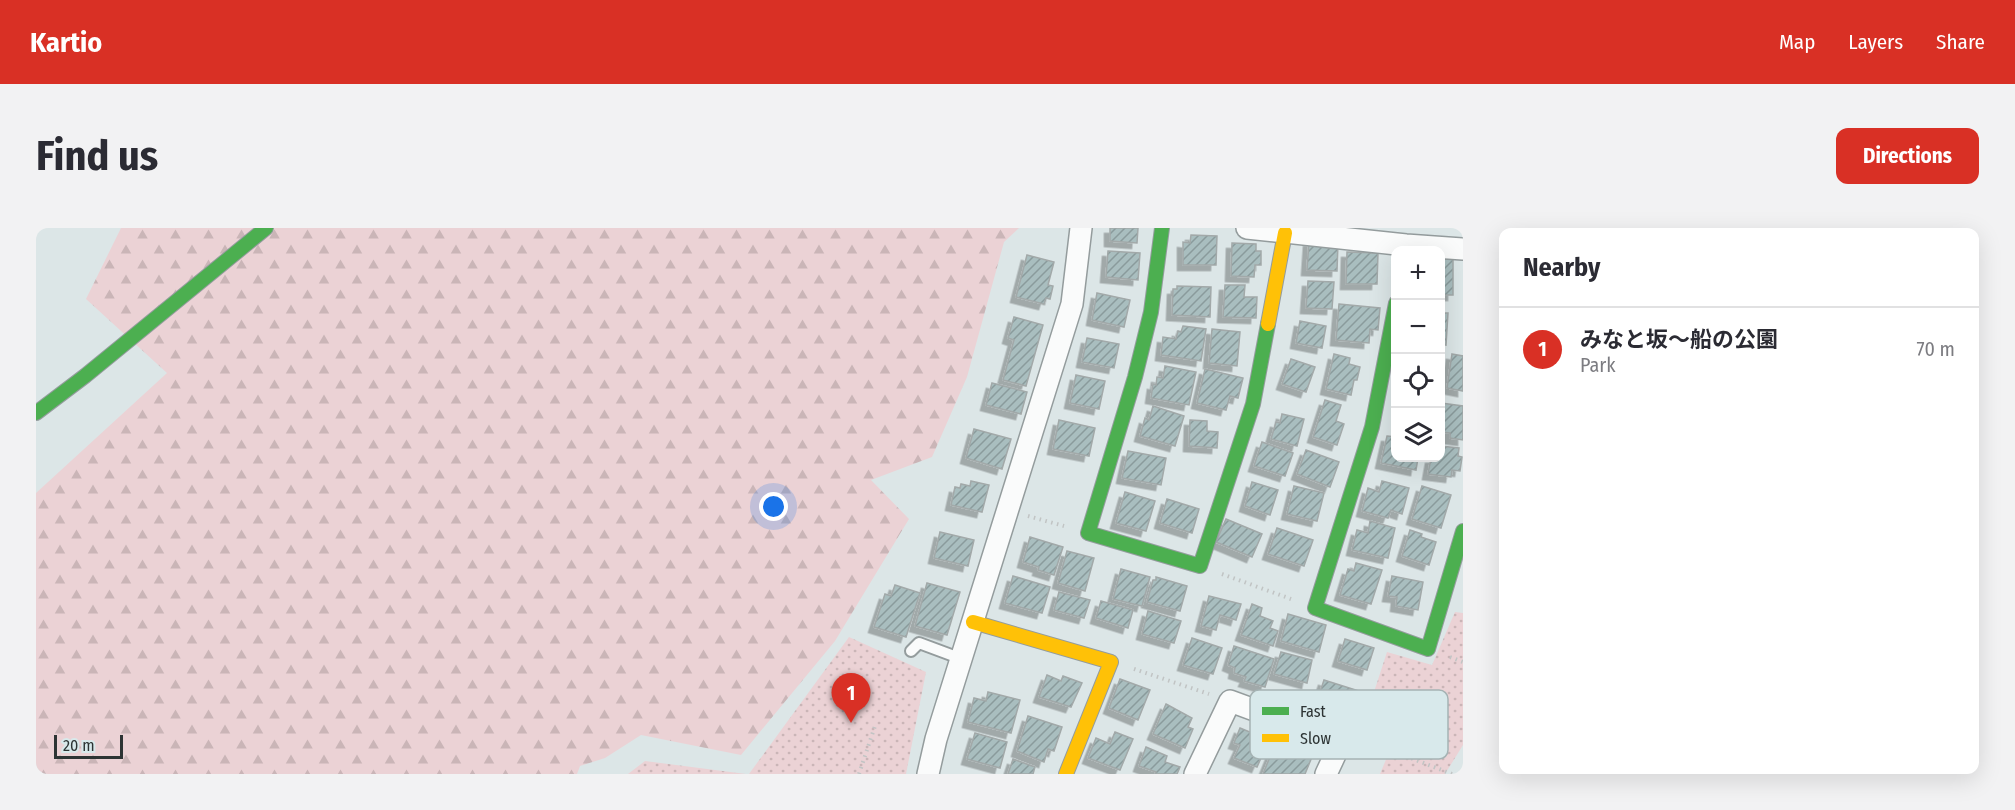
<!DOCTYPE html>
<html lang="en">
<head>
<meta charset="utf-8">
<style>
  body { margin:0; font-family:"Fira Sans Condensed","Noto Sans JP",sans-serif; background:#f2f2f3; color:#2b2b33 }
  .controls { position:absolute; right:18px; top:18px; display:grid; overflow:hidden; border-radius:12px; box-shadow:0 6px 24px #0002 }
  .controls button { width:54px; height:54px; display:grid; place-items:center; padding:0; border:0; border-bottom:2px solid #e1e1e2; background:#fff; color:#2b2b33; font:30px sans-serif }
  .scale { position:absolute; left:18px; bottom:15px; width:69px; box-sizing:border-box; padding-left:6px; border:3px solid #2d3434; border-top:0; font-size:16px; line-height:21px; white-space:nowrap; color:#2d3434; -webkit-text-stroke:4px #d8e9eb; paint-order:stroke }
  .you { position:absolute; left:738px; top:279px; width:21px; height:21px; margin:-15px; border:4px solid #fff; border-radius:50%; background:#1a73e8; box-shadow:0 0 0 9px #1a73e833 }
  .badge { display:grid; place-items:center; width:39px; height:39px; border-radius:50%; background:#d93025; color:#fff; font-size:20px; font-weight:700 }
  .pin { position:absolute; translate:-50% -50px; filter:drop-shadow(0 2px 3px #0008) }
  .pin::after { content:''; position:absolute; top:32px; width:21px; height:18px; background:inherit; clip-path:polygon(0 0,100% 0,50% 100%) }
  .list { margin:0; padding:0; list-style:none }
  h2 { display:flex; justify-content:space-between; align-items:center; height:78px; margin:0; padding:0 24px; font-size:26px }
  h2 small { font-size:20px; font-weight:400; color:#7c7c81 }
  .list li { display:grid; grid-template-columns:39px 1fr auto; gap:18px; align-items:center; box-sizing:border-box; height:84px; padding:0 24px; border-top:2px solid #e1e1e2 }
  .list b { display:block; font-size:22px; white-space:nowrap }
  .list p { margin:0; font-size:20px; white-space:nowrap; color:#7c7c81 }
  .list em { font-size:20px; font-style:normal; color:#7c7c81 }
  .icon { flex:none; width:33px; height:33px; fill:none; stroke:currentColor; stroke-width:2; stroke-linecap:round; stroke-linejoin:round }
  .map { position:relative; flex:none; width:1427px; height:546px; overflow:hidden; border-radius:12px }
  header { display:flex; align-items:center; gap:36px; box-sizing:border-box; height:84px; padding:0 30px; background:#d93025; color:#fff }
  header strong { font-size:28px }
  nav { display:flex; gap:33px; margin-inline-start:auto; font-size:21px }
  .intro { display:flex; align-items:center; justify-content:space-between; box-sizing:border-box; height:144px; padding:0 36px }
  h1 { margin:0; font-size:42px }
  .button { padding:15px 27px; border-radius:12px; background:#d93025; color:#fff; font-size:21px; font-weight:700 }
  main { display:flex; gap:36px; padding:0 36px }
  aside { flex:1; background:#fff; border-radius:12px; box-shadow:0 6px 24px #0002 }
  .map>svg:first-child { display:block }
</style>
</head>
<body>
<header>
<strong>Kartio</strong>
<nav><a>Map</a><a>Layers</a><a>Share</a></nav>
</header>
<div class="intro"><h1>Find us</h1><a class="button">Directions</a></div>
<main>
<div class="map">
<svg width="1427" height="546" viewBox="0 0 1427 546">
  <defs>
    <pattern id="forest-firs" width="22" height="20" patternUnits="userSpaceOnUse" patternTransform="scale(1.5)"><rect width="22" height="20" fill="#ebd2d5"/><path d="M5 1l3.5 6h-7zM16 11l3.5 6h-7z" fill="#cab5b7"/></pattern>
    <pattern id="park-dots" width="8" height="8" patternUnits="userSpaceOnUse" patternTransform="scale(1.5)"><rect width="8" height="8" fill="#ebd2d5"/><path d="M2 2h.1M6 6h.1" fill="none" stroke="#cab5b7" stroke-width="1.8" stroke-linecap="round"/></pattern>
    <pattern id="building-hatch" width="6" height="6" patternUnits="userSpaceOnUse" patternTransform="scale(1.5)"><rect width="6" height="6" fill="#a9bebf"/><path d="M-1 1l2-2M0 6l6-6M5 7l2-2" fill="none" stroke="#8a9b9c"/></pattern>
    <filter id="shadow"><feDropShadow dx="-5.5" dy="5.5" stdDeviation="0" flood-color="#0004"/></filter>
  </defs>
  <rect width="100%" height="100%" fill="#dce6e7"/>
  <!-- forest -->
  <polygon fill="url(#forest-firs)" points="85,0 983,0 968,14 931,149 896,229 835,252 873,291 799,413 705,527 605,507 569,530 544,538 541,546 0,546 0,265 131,145 50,71"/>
  <!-- park -->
  <g fill="url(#park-dots)">
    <polygon points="1419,384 1427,385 1427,517 1409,546 1344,546 1358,512 1325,504 1351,424 1396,437"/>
    <polygon points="813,409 890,444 870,546 713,546"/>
    <polygon points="609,533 710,546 592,546"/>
  </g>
  <!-- building -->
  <g fill="url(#building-hatch)" stroke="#a2a9a9" stroke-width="1.5" filter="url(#shadow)">
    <polygon points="1074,0 1102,0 1101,15 1074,13"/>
    <polygon points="1155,7 1181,8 1180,37 1147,37 1147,14 1154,15"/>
    <polygon points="1273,13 1302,15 1301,43 1271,42"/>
    <polygon points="1196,15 1220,16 1220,23 1225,23 1225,37 1219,37 1218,49 1195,48"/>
    <polygon points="1072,23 1104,25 1102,52 1070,49"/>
    <polygon points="1311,24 1342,25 1341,56 1310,56"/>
    <polygon points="991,27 1018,34 1012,57 1017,58 1014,71 1010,70 1008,76 980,69"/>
    <rect x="1404" y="30" width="13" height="37"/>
    <polygon points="1272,53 1298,54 1296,81 1270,80"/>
    <polygon points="1189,57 1209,57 1208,69 1221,69 1220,90 1187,89"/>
    <polygon points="1141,58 1175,59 1174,89 1136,87 1137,61 1141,61"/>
    <polygon points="1061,65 1094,72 1088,99 1056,92"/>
    <polygon points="1303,76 1344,80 1342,102 1334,101 1333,115 1300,112"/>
    <polygon points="1404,85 1412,85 1410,117 1404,116"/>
    <polygon points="978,89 1007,97 990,158 967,152 978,112 972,110"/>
    <polygon points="1264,93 1290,98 1286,120 1260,115"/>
    <polygon points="1147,98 1170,101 1165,133 1125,127 1127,109 1140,111 1142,103 1145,104"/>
    <polygon points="1176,101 1204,104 1201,138 1173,135"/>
    <polygon points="1051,110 1083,116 1078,140 1046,134"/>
    <polygon points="1298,126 1314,130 1313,136 1324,139 1321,152 1318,152 1315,167 1290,161"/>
    <polygon points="1416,126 1427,128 1427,163 1411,160"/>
    <polygon points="1255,131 1279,139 1270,164 1246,156"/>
    <polygon points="1129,138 1160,144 1153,177 1115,170 1117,156 1120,157 1121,149 1127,150"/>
    <polygon points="1169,141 1207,150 1202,170 1194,168 1190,182 1161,175"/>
    <polygon points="1040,147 1069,153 1063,181 1034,175"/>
    <polygon points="956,155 991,164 985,186 950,177"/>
    <polygon points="1289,172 1305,177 1300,193 1308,196 1301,217 1277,209"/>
    <polygon points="1405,175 1427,178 1427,212 1414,210 1414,205 1404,204"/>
    <polygon points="1117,178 1148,188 1139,218 1104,208 1109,190 1113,192"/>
    <polygon points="1246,186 1268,191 1261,218 1235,211 1240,194 1244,195"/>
    <polygon points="1023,192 1059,200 1053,228 1017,221"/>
    <polygon points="1154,192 1171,193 1171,203 1182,204 1181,220 1153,218"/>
    <polygon points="938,201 975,211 966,241 930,230"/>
    <polygon points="1351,208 1360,209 1360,230 1382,230 1380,242 1345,235"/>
    <polygon points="1226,214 1257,225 1249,248 1218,238"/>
    <polygon points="1404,218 1423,220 1422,228 1426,229 1424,243 1416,242 1415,249 1392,246 1395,230 1404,230"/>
    <polygon points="1270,222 1303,234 1294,259 1261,246"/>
    <polygon points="1092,223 1130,230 1125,257 1086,250"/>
    <polygon points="935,253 953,257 946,284 915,277 919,259 924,260 925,256 934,258"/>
    <polygon points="1346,253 1373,260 1366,286 1355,282 1352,290 1326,283 1332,260 1343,264"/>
    <polygon points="1216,254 1242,262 1234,287 1209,278"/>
    <polygon points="1258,258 1288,265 1281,293 1251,286"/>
    <polygon points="1386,258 1415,267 1405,300 1376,291"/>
    <polygon points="1089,264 1119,273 1110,303 1080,295"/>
    <polygon points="1131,271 1163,281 1156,305 1124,295"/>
    <polygon points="1190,291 1226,306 1216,329 1180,314"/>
    <polygon points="1334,293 1359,300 1352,330 1316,322 1321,302 1332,305"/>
    <polygon points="1241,300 1277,312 1268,338 1232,326"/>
    <polygon points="1374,302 1386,306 1385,309 1400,314 1393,337 1366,328"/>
    <polygon points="904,304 938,312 932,338 898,330"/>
    <polygon points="994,309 1027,319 1018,347 1002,342 1003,339 987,334"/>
    <polygon points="1031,323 1058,330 1049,363 1022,355"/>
    <polygon points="1320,335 1346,342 1335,376 1304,367 1312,341 1318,343"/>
    <polygon points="1085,341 1114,349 1106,378 1077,371"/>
    <polygon points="977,348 1014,359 1006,385 969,375"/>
    <polygon points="1356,348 1387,354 1382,382 1360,378 1361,369 1352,368"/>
    <polygon points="1120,349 1151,358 1144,383 1111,374 1117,352 1120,352"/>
    <polygon points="891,355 924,364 911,407 879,398"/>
    <polygon points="859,357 884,365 870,409 838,399 849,366 855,368"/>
    <polygon points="1023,364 1054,372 1048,390 1018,382"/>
    <polygon points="1173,368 1205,376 1200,392 1184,387 1180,402 1165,398"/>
    <polygon points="1065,373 1097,382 1092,400 1060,390"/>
    <polygon points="1216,376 1226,380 1224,388 1237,393 1234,400 1242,403 1237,418 1205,407"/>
    <polygon points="1112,383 1145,393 1138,415 1106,406"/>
    <polygon points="1252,386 1290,397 1283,424 1245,413"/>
    <polygon points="1156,410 1186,420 1177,446 1147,437"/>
    <polygon points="1309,411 1338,420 1331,442 1302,433"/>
    <polygon points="1198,418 1238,431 1229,459 1208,453 1210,449 1198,445 1199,440 1192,437"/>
    <polygon points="1245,424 1276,432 1271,455 1238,446"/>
    <polygon points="1011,447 1025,453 1027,448 1046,455 1035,479 1003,469"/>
    <polygon points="1084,451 1114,462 1102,492 1073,480"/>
    <polygon points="1288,452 1326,464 1317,492 1290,484 1291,480 1286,479 1290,466 1284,464"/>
    <polygon points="952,464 984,472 975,505 932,494 938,470 950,473"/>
    <polygon points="1130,476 1156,490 1152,499 1157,501 1149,520 1117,506"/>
    <polygon points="992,488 1026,499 1018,523 1012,521 1008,534 981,523"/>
    <polygon points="1204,500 1233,512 1221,539 1198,530 1204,517 1198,515"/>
    <polygon points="1079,504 1097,511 1084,542 1052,530 1060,510 1074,516"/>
    <polygon points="939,505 971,514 964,540 931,531"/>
    <polygon points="1242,509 1278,524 1269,546 1227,546"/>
    <polygon points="1110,519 1131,528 1129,534 1144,539 1141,546 1119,546 1120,544 1103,538"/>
    <polygon points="977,531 999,539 997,546 972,546"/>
  </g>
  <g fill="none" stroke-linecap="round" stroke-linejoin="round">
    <defs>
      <polyline id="lane" points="875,423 883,415 926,431"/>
      <g id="street">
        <polyline points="1211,0 1370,17 1427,21"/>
        <polyline points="892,546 900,511 1036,76 1045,0"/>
        <polyline points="1159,546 1194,473 1305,514 1290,546"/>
      </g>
      <g id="fast">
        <polyline points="1126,0 1115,84 1099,149 1052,305 1164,338 1217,176 1232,96"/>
        <polyline points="1360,75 1336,199 1279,380 1392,421 1427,303"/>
        <polyline points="0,185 49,148 230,0"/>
      </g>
      <g id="slow">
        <polyline points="1232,96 1249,5"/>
        <polyline points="937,394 1075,434 1030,546"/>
      </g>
    </defs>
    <!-- lane casing -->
    <use href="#lane" stroke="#949c9d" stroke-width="14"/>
    <!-- street casing -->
    <use href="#street" stroke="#949c9d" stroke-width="24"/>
    <!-- fast casing -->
    <use href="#fast" stroke="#949c9d" stroke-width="16"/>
    <!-- slow casing -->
    <use href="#slow" stroke="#949c9d" stroke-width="16"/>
    <!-- path -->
    <g stroke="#c1c4c4" stroke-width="4" stroke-dasharray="1.5 4.5" stroke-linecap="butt">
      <polyline points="992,288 1028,298"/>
      <polyline points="1186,346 1255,371"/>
      <polyline points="1414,429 1427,434"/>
      <polyline points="1098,441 1173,466"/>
      <polyline points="1324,516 1341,517 1416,546"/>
      <polyline points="823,546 840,495"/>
    </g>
    <!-- lane -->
    <use href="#lane" stroke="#fafbfb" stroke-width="10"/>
    <!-- street -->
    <use href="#street" stroke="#fafbfb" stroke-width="21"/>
    <!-- fast -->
    <use href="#fast" stroke="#4caf50" stroke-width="14"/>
    <!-- slow -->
    <use href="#slow" stroke="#ffc107" stroke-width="14"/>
  </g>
  <!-- legend -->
  <rect x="1214" y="462" width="198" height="69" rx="9" fill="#d8e9eb" stroke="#a5b3b4" stroke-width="1.5"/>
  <rect x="1226" y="479" width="27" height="8" fill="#4caf50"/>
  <rect x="1226" y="506" width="27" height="8" fill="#ffc107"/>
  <g font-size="16" fill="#2d3434">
    <text x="1264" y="489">Fast</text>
    <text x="1264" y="516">Slow</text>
  </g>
</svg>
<div class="controls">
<button>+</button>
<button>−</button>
<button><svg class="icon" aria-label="locate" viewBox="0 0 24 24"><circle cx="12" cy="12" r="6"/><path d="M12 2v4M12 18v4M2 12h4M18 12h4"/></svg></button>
<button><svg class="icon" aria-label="layers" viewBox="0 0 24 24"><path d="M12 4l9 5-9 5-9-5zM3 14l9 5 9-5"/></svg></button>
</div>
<div class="scale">20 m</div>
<div class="you"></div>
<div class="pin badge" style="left:815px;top:495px">1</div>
</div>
<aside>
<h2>Nearby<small></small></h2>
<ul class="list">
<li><span class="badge">1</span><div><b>みなと坂〜船の公園</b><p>Park</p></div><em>70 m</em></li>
</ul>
</aside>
</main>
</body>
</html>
